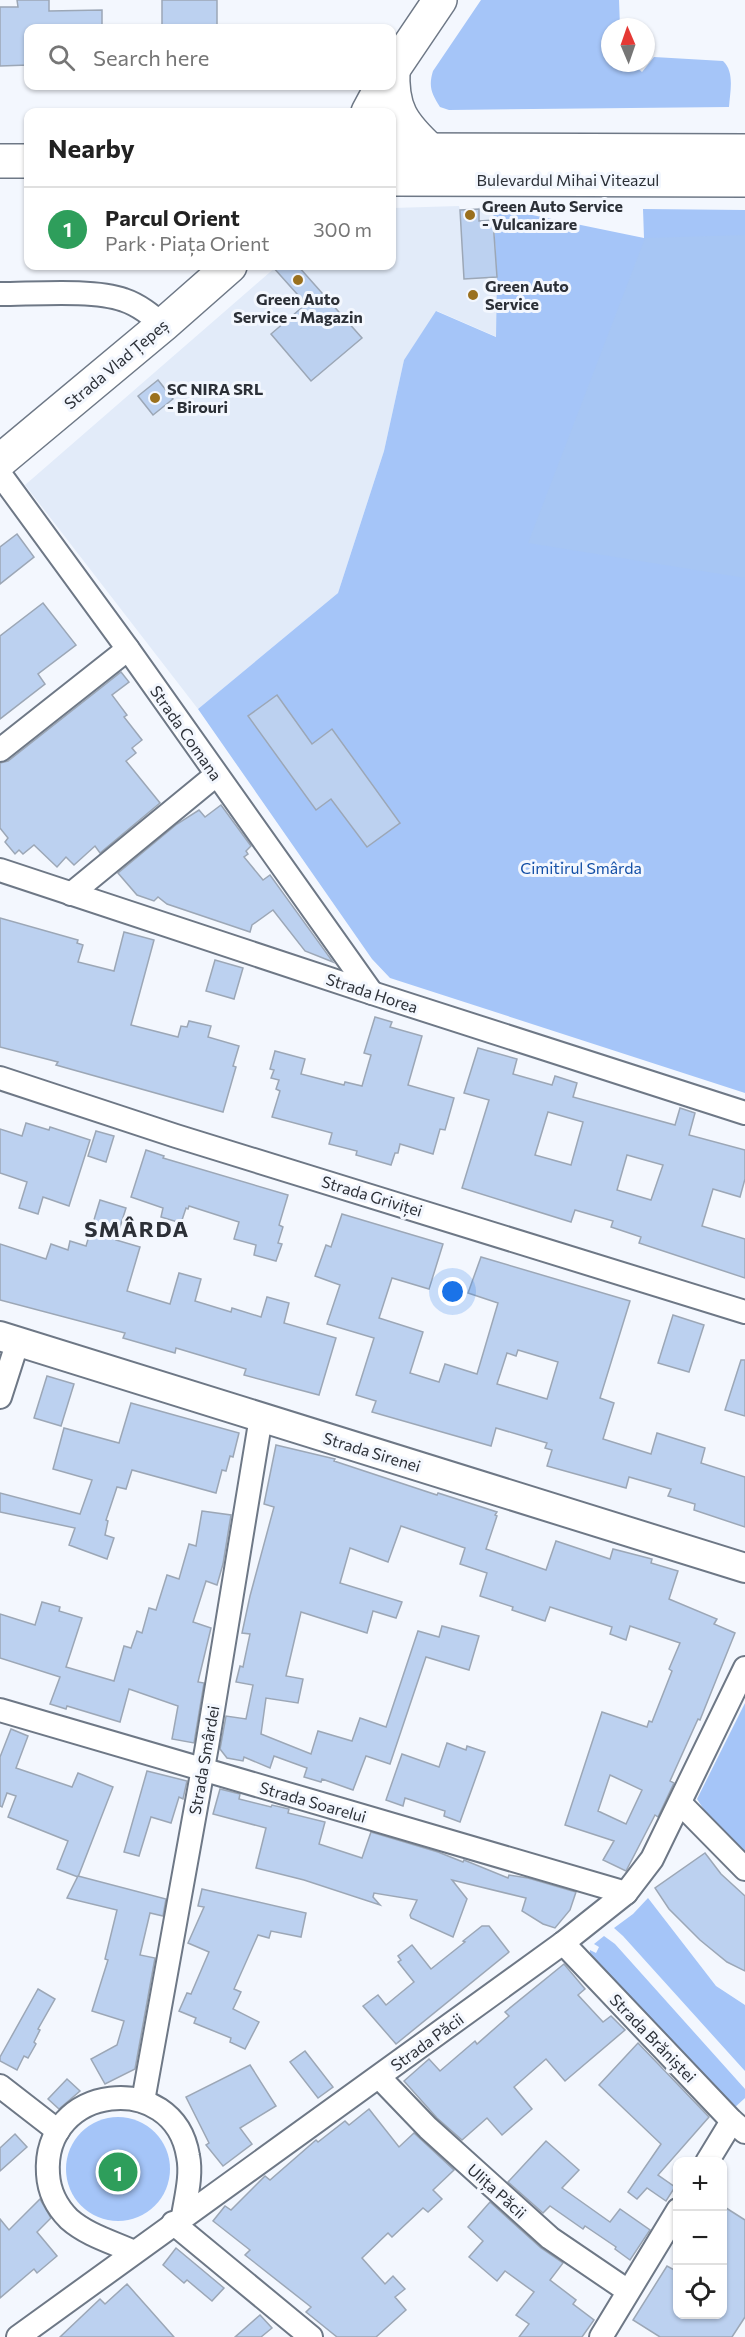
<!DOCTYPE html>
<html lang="en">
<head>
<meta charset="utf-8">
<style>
  body { margin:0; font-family:Commissioner,sans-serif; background:#f2f2f2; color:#222 }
  .controls { position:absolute; right:18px; bottom:18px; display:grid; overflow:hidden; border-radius:12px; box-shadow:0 2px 4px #0004 }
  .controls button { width:54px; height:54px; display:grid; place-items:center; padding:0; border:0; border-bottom:2px solid #e0e0e0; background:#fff; color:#222; font:30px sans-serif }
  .compass { position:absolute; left:601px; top:18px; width:54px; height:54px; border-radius:50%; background:#fff; box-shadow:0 2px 4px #0004; rotate:358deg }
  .you { position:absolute; left:453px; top:1292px; width:21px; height:21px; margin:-15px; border:4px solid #fff; border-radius:50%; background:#1a73e8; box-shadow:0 0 0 9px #1a73e833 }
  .badge { display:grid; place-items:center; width:39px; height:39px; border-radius:50%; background:#d93025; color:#fff; font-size:20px; font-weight:700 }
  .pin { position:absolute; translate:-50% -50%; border:3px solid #fff; box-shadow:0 2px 6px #0006 }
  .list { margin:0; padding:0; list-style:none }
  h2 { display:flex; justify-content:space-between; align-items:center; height:78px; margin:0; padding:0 24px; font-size:26px }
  h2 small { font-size:20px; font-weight:400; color:#767676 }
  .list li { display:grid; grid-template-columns:39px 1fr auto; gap:18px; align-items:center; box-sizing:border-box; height:84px; padding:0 24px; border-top:2px solid #e0e0e0 }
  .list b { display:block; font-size:22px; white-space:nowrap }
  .list p { margin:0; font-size:20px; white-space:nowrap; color:#767676 }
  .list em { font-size:20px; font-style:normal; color:#767676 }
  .icon { flex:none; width:33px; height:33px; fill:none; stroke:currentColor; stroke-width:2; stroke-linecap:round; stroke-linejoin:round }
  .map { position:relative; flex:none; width:745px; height:2337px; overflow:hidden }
  .search { position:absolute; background:#fff; box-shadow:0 2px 4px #0004; left:24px; top:24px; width:372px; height:66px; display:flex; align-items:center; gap:15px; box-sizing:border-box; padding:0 21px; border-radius:12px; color:#767676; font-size:22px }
  .panel { position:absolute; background:#fff; box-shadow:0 2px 4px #0004; left:24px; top:108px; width:372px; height:162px; border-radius:12px }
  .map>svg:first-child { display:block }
</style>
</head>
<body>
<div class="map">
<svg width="745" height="2337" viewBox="0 0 745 2337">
  <rect width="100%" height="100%" fill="#f3f7fe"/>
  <!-- built -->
  <polygon fill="#e2ebf9" points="459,206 460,210 478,209 479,207 493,207 497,277 497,337 437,311 404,360 384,451 338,593 198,709 25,485 277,266 392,266 392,208"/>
  <!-- green -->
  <g fill="#a5c5f8">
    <path d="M481,0H619L620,27H610V39L607,41L610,44V63H632L642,72L654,57L723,61C735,72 730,92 729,107L449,110L440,107C432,94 428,87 433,71Z"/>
    <polygon points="493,207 644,238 643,209 745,210 745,1093 390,978 372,959 198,709 338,593 384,451 404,360 436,311 496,337 497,277"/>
    <polygon points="745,1703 745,1853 708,1816 697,1799"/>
    <polygon points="648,1898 716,1986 745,2005 745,2071 623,1936 614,1928 633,1914"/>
    <polygon points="604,1936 615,1944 745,2089 745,2098 733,2109 590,1958 590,1950 596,1953 599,1947 594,1944"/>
    <circle cx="118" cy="2169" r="52"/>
  </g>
  <!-- forest -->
  <polygon fill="#a7c6f4" points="745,235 745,578 528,543 645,238"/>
  <!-- building -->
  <g fill="#bcd1f0" stroke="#9ca7b6" stroke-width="1.5" fill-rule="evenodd">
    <polygon points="17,0 49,0 49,11 102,10 102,28 28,28 28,65 0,66 0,7 18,7"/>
    <rect x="162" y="0" width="55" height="28"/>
    <polygon points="479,209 479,221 493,220 497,277 464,279 460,210"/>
    <polygon points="272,266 298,266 362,338 311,381 271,334 306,304"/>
    <polygon points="158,380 173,399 153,415 138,396"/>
    <polygon points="17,534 34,557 0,584 0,547"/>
    <polygon points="43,603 76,645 38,674 45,684 0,719 0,636"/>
    <polygon points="121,672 129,682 112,695 127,715 124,717 142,740 132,748 136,753 126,761 160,803 100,853 95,846 74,865 66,857 57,867 34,845 23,854 19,850 15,854 5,842 8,838 0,828 0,763 8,761"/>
    <polygon points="277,695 312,744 332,729 400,823 367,847 331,799 316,810 248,716"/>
    <polygon points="221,805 251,846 246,851 248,854 244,857 263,880 270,875 333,962 305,951 273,910 252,925 250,932 167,904 158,897 154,901 137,895 118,873 177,824 199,810 205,817"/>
    <polygon points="0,918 78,940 77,943 83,945 78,962 114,971 124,932 154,940 131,1025 178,1037 181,1026 187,1027 189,1021 211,1026 208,1037 239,1046 233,1066 236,1067 223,1112 56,1065 58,1062 0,1047"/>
    <polygon points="215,960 243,968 234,999 206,991"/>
    <polygon points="375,1017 392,1022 390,1027 422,1036 408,1085 454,1098 445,1130 440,1129 433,1154 400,1144 398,1153 395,1153 391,1165 356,1155 357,1151 329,1144 332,1133 272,1117 280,1091 276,1089 279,1080 271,1078 274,1070 270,1069 275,1051 305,1059 301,1074 344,1085 345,1082 362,1086 371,1055 364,1053"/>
    <path d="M478,1048L517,1059L513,1074L552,1085L555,1076L577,1083L573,1097L675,1125L680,1108L695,1113L689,1135L745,1150V1179L740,1197L713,1189L702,1226L745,1239V1278L639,1243L641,1237L611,1227L613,1221L575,1210L571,1222L462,1188L489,1100L464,1093ZM548,1112L583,1122L571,1165L535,1155ZM627,1155L663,1165L651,1200L617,1190Z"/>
    <polygon points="26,1123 49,1130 50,1127 90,1140 69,1206 43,1197 38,1214 19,1208 27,1182 0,1173 0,1129 22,1136"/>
    <polygon points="96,1131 114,1136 106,1162 88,1156"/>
    <polygon points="146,1150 164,1156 163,1158 288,1195 279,1225 283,1227 278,1243 282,1244 276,1261 254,1255 256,1245 234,1239 239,1222 189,1206 188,1209 186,1208 181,1223 161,1217 163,1208 131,1197"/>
    <polygon points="100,1200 126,1208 116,1240 140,1247 127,1291 170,1304 179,1273 201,1279 195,1301 231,1312 232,1308 261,1317 267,1297 289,1303 284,1323 336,1338 319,1395 244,1375 246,1369 176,1348 175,1353 123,1338 125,1333 0,1300 0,1244 46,1259 51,1244 68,1250 70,1241 86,1246"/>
    <path d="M342,1214L443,1244L429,1289L392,1278L379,1318L423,1332L410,1373L439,1382L445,1364L477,1374L498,1303L468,1293L481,1257L630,1301L600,1398L614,1403L603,1439L651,1454L657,1433L705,1448L701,1463L745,1477V1527L694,1510L695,1504L668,1496L671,1489L629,1477L626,1488L547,1466L552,1450L545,1448L547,1443L496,1428L491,1446L372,1412L376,1401L356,1395L374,1338L327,1324L340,1285L315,1276L326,1245L331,1247ZM518,1350L558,1362L547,1399L497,1384L507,1353L516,1356Z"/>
    <polygon points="673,1315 704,1325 689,1372 658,1363"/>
    <polygon points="741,1360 745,1360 745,1416 725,1410"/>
    <polygon points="47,1376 74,1384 61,1426 34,1418"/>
    <polygon points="131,1403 239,1433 233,1457 230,1456 226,1471 222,1470 216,1493 132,1470 126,1489 117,1487 106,1520 108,1521 105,1535 114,1538 107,1559 69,1545 75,1528 0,1512 0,1493 80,1514 92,1480 53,1469 64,1428 119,1443"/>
    <path d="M276,1445L335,1459L334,1461L437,1495L438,1493L497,1512L495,1515L497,1516L486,1549L546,1570L556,1541L610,1559L613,1549L652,1559L651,1563L678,1571L669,1599L717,1619L714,1624L735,1633L700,1720L698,1719L670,1781L674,1783L658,1817L655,1815L626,1871L603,1860L614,1841L565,1825L602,1712L647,1727L649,1721L652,1722L672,1671L669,1669L680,1643L630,1626L626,1640L610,1634L612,1627L550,1607L545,1621L512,1610L513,1607L480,1596L487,1573L460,1564L465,1548L401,1526L388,1562L350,1548L340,1583L402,1602L396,1618L373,1611L367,1633L301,1612L286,1676L303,1679L298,1703L266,1698L261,1734L311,1754L318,1731L352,1741L360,1718L386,1727L418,1631L439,1637L442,1626L479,1636L469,1670L426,1657L390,1764L366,1756L353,1790L322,1779L321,1782L304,1777L307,1768L274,1756L270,1768L244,1757L243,1761L227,1758L220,1749L226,1716L246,1719L253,1685L236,1682L240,1666L243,1667L250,1634L242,1633L250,1596L274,1507L264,1504ZM610,1775L642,1790L626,1824L598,1811Z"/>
    <polygon points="202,1511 231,1515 223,1564 217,1585 206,1581 193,1622 211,1628 198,1682 204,1683 194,1743 172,1739 178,1706 129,1689 120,1722 67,1706 66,1709 50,1704 60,1677 0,1658 0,1614 35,1625 42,1602 60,1607 59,1611 82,1618 66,1667 114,1681 124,1646 131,1648 137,1631 142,1633 149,1608 156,1610 167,1575 179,1579 189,1544 196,1546"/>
    <polygon points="11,1729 28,1736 16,1768 72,1787 78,1773 113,1787 78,1877 57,1869 68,1841 8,1817 16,1796 7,1793 2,1807 0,1806 0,1757"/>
    <polygon points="447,1743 466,1750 467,1746 485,1752 460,1822 444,1816 445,1811 405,1798 403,1806 386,1800 402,1754 439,1767"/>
    <polygon points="147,1771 187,1781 183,1799 179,1797 171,1823 151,1817 139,1856 124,1852"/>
    <polygon points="220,1789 240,1794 239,1799 271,1807 272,1805 289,1809 288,1813 325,1822 319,1844 362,1858 371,1832 438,1852 463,1862 464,1860 508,1878 509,1875 528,1878 576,1892 570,1910 555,1928 543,1924 522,1911 526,1898 452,1880 467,1899 453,1937 411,1918 410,1915 417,1900 374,1893 373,1897 380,1905 304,1880 256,1868 266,1828 213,1814"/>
    <polygon points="705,1853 721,1874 745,1896 745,1971 727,1962 700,1940 669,1909 655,1888"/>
    <polygon points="78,1876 166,1899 163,1916 150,1913 140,1955 155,1958 135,2069 105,2084 91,2059 117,2045 124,2021 92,2011 108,1960 105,1959 117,1910 67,1898"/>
    <polygon points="202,1889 306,1913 301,1937 271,1931 269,1938 258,1935 234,1989 241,1992 233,2009 259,2022 245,2049 230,2042 231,2038 194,2023 196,2018 179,2011 187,1993 191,1994 209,1952 188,1943 204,1907 198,1906"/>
    <polygon points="482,1926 489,1926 509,1952 396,2044 363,2006 378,1995 386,2005 414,1982 398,1962 401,1960 398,1956 412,1945 431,1969 465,1942 463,1941"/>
    <polygon points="564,1964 585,1989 578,1995 603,2022 611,2016 625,2030 565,2081 546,2059 514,2087 532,2109 502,2135 487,2118 462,2140 437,2118 404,2081 429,2059 440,2071 475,2041 477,2044 509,2016 505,2012"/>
    <polygon points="38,1989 55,1999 38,2029 40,2030 34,2042 36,2044 28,2058 24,2056 17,2070 0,2061 0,2057"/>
    <polygon points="638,2043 709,2117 658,2175 675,2187 666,2201 647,2188 637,2199 628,2192 661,2144 599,2085"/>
    <polygon points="305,2051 333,2087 318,2098 290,2062"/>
    <polygon points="250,2065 276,2106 240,2128 252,2144 223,2166 206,2145 209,2143 186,2097"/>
    <polygon points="67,2079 80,2091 59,2109 48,2099"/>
    <polygon points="369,2109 399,2147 414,2133 454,2170 433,2190 442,2199 428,2212 423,2208 392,2237 388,2233 362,2258 385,2284 393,2276 405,2289 395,2297 406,2310 376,2337 337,2337 306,2312 311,2307 245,2255 250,2250 213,2221 225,2206 231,2210 265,2176 270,2180 316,2140 318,2142 345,2121 349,2125"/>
    <polygon points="15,2134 27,2147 0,2171 0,2148"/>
    <polygon points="546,2141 579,2170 562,2188 610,2222 620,2209 650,2230 630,2260 615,2249 616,2247 585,2226 583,2229 550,2206 543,2213 508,2182"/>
    <polygon points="40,2199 51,2218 37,2232 57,2256 37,2273 34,2269 0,2298 0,2219 9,2230"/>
    <polygon points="490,2202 541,2248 563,2263 550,2280 576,2300 573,2304 594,2320 582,2337 519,2337 529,2324 516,2315 534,2292 505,2271 497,2281 469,2257 483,2241 468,2227"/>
    <polygon points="723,2206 745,2220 745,2317 732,2337 660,2337 633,2320 667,2266 678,2272 678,2314 723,2314"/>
    <polygon points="176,2248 224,2288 212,2301 187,2280 184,2283 163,2265"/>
    <polygon points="127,2284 174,2337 60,2337 100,2299 105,2304"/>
    <polygon points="260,2315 272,2328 261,2337 235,2337"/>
  </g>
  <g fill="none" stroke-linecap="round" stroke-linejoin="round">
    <defs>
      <g id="minor">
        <path d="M0,294C34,294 94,289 124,300C139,305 151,315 163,325"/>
        <polyline points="0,474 128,649 372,993"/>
        <polyline points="0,750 128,649"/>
        <polyline points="0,870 372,993 745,1113"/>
        <polyline points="71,894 216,775"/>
        <polyline points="0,1078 176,1136 745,1312"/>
        <polyline points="0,1397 18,1341"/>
        <polyline points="0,1710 626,1893"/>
        <polyline points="680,1803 745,1869"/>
        <polyline points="563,1943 732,2121 745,2132"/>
        <polyline points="379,2077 428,2128 550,2238 628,2291"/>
        <polyline points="0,2086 58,2131"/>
        <polyline points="143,2101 207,1746 261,1417"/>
        <polyline points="707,2162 732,2121"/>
        <polyline points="173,2223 311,2337"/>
        <path d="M134,2252C112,2242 87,2235 69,2219C57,2207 49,2191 48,2174C42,2084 174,2069 188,2156C192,2175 186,2197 183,2216"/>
        <polyline points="18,2337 563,1943 626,1893 652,1859 745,1668"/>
        <polyline points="601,2337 678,2210"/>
      </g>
      <polyline id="tertiary" points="0,1336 745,1568"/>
      <g id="secondary">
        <path d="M393,69C391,109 402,124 430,150"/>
        <polyline points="392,71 440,0"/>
        <polyline points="368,112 382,86"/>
        <polyline points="392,150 745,151"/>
        <polyline points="0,161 28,161"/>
        <polyline points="392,179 745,180"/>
        <polyline points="0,461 163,325 230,266"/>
      </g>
    </defs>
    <!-- minor casing -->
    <use href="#minor" stroke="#6e7886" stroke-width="26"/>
    <!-- tertiary casing -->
    <use href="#tertiary" stroke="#6e7886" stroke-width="32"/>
    <!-- secondary casing -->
    <use href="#secondary" stroke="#6e7886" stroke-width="36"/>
    <!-- minor -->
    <use href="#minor" stroke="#fff" stroke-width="22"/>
    <!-- tertiary -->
    <use href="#tertiary" stroke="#fff" stroke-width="28"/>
    <!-- secondary -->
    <use href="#secondary" stroke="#fff" stroke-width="33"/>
  </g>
  <!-- markers -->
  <g fill="#9a701e" stroke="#f3f7fe" stroke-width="2">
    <circle cx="470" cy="215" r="6"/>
    <circle cx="298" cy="280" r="6"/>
    <circle cx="473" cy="295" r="6"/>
    <circle cx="155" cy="398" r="6"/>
  </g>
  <g text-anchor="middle" stroke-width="6" stroke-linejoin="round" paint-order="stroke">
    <!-- street labels -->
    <g font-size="16" fill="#2c3037" stroke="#f3f7fe">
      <text x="568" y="186">Bulevardul Mihai Viteazul</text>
      <text transform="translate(116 364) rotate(-40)" y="6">Strada Vlad Țepeș</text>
      <text transform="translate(186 733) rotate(55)" y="6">Strada Comana</text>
      <text transform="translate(372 993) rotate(18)" y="6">Strada Horea</text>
      <text transform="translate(372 1196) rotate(17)" y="6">Strada Griviței</text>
      <text transform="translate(372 1452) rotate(17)" y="6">Strada Sirenei</text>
      <text transform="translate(204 1760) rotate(-80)" y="6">Strada Smârdei</text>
      <text transform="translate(313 1802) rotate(16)" y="6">Strada Soarelui</text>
      <text transform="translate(653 2038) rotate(46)" y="6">Strada Brăniștei</text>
      <text transform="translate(427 2042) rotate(-36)" y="6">Strada Păcii</text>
      <text transform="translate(497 2191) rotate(42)" y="6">Ulița Păcii</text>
    </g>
    <!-- poi labels -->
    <g font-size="16" font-weight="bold" fill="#2c3037" stroke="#f3f7fe" text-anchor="start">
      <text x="482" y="212">Green Auto Service<tspan x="482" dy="18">- Vulcanizare</tspan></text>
      <text x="485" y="292">Green Auto<tspan x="485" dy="18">Service</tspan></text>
      <text x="298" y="305" text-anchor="middle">Green Auto<tspan x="298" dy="18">Service - Magazin</tspan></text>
      <text x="167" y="395">SC NIRA SRL<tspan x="167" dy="18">- Birouri</tspan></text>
    </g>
    <!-- park labels -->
    <g font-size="16" fill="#134fa6" stroke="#f3f7fe">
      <text x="581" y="874">Cimitirul Smârda</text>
    </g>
    <!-- district labels -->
    <g font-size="22" font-weight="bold" letter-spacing="1.5" fill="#2c3037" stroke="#f3f7fe">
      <text x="137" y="1237">SMÂRDA</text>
    </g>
  </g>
</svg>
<div class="controls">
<button>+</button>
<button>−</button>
<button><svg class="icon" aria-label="locate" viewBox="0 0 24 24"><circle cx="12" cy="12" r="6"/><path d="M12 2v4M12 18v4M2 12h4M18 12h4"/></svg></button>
</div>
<svg class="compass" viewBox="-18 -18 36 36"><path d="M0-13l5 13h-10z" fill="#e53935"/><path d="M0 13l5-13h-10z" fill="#767676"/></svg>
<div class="you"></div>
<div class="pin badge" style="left:118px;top:2172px;background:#2e9e5b">1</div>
<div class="search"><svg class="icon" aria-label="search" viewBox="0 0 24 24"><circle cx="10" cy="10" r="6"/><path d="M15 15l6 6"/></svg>Search here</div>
<section class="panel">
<h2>Nearby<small></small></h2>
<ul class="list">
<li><span class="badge" style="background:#2e9e5b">1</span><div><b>Parcul Orient</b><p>Park · Piața Orient</p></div><em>300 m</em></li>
</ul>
</section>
</div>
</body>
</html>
